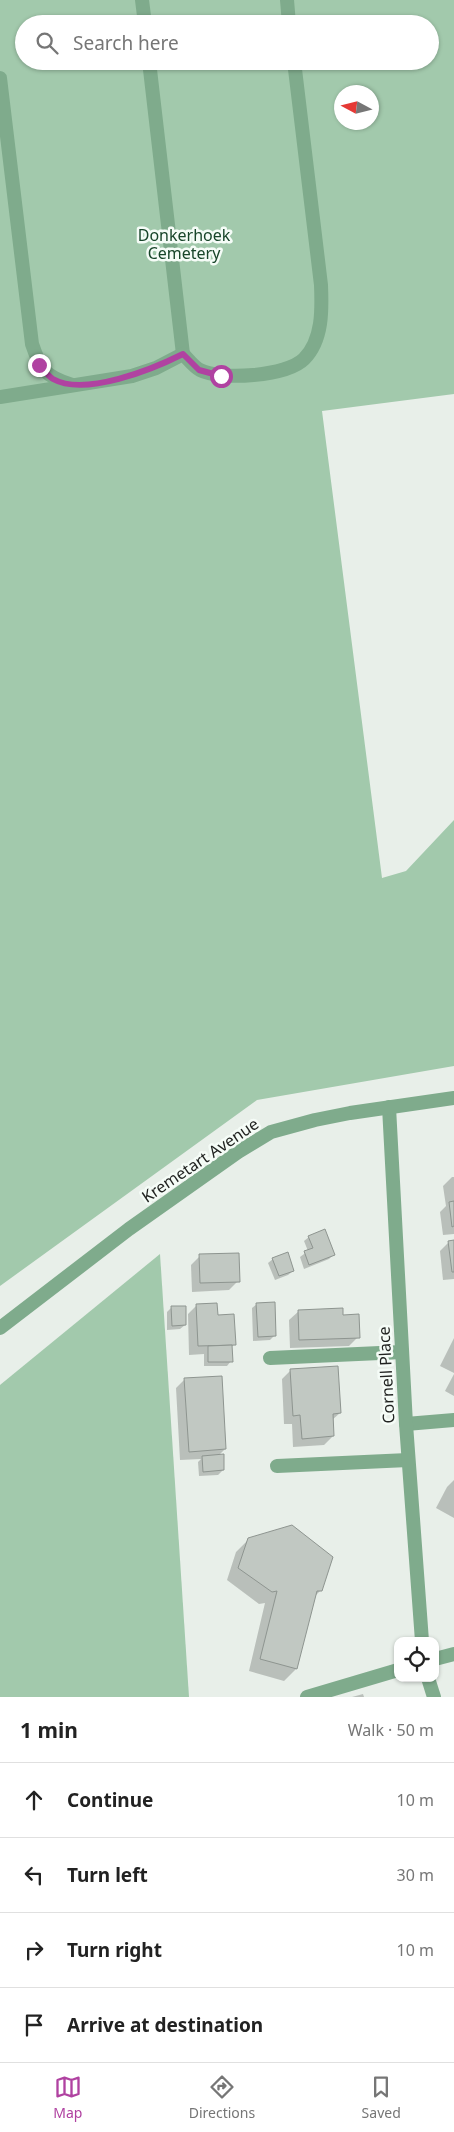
<!DOCTYPE html>
<html lang="en">
<head>
<meta charset="utf-8">
<style>
  body { margin:0; font-family:"Noto Sans",sans-serif; background:#f2f2f2; color:#222 }
  .controls { position:absolute; right:15px; bottom:15px; display:grid; overflow:hidden; border-radius:10px; box-shadow:0 1px 4px #0004 }
  .controls button { width:45px; height:45px; display:grid; place-items:center; padding:0; border:0; border-bottom:1px solid #e0e0e0; background:#fff; color:#222; font:25px sans-serif }
  .compass { position:absolute; left:334px; top:85px; width:45px; height:45px; border-radius:50%; background:#fff; box-shadow:0 1px 4px #0004; rotate:277deg }
  .stop { position:absolute; width:15px; height:15px; margin:-11px; border:4px solid #b042a1; border-radius:50%; background:#fff }
  .stop.end { background:#b042a1; border-color:#fff; box-shadow:0 1px 5px #0008 }
  .list { margin:0; padding:0; list-style:none }
  h2 { display:flex; justify-content:space-between; align-items:center; height:65px; margin:0; padding:0 20px; font-size:21px }
  h2 small { font-size:16px; font-weight:400; color:#767676 }
  .list li { display:grid; grid-template-columns:32px 1fr auto; gap:15px; align-items:center; box-sizing:border-box; height:75px; padding:0 20px; border-top:1px solid #e0e0e0 }
  .list b { display:block; font-size:19px; white-space:nowrap }
  .list em { font-size:16px; font-style:normal; color:#767676 }
  .icon { flex:none; width:28px; height:28px; fill:none; stroke:currentColor; stroke-width:2; stroke-linecap:round; stroke-linejoin:round }
  .map { position:relative; flex:none; width:454px; height:1697px; overflow:hidden }
  .search { position:absolute; background:#fff; box-shadow:0 1px 4px #0004; left:15px; right:15px; top:15px; height:55px; display:flex; align-items:center; gap:12px; box-sizing:border-box; padding:0 18px; border-radius:28px; color:#767676; font-size:19px }
  .sheet { height:365px; background:#fff }
  nav { display:flex; justify-content:space-around; align-items:center; box-sizing:border-box; height:70px; border-top:1px solid #e0e0e0; background:#fff; font-size:14px; color:#767676 }
  nav a { display:grid; justify-items:center; gap:2px }
  nav .on { color:#b042a1 }
  .map>svg:first-child { display:block }
</style>
</head>
<body>
<div class="map">
<svg width="454" height="1697" viewBox="0 0 454 1697">
  <rect width="100%" height="100%" fill="#e8efe9"/>
  <!-- green -->
  <g fill="#a2c9ac" fill-rule="evenodd">
    <path d="M0,0H454V394L322,411L382,878L406,871L454,820V1066L257,1100L0,1286ZM24,24H430V61H24ZM342,92H372V122H342Z"/>
    <polygon points="160,1254 189,1697 0,1697 0,1385"/>
  </g>
  <!-- shadow -->
  <g fill="#0003">
    <polygon points="452,1177 454,1177 454,1234 443,1235 440,1212 446,1206 443,1186"/>
    <polygon points="309,1237 333,1255 329,1259 304,1269 300,1257 308,1251 304,1241"/>
    <polygon points="454,1241 454,1279 443,1280 440,1251 449,1242"/>
    <polygon points="200,1256 238,1281 229,1290 192,1292 191,1265"/>
    <polygon points="273,1259 293,1271 288,1275 275,1280 268,1263"/>
    <polygon points="257,1304 274,1336 270,1340 253,1341 252,1308"/>
    <polygon points="197,1305 217,1316 234,1344 231,1348 231,1361 227,1366 204,1366 204,1354 189,1355 188,1314"/>
    <polygon points="172,1307 185,1325 180,1329 167,1330 167,1312"/>
    <polygon points="299,1311 342,1316 358,1337 349,1346 290,1348 289,1320"/>
    <polygon points="454,1338 454,1373 440,1366"/>
    <polygon points="291,1370 340,1413 332,1420 333,1436 324,1445 293,1447 292,1424 284,1424 282,1379"/>
    <polygon points="454,1374 454,1396 445,1391"/>
    <polygon points="185,1379 225,1449 218,1456 223,1470 218,1475 199,1476 198,1462 201,1459 180,1460 176,1388"/>
    <polygon points="454,1480 454,1518 436,1508 447,1487"/>
    <polygon points="249,1539 321,1590 314,1597 296,1669 284,1681 249,1671 265,1603 259,1604 227,1580 236,1552"/>
    <polygon points="363,1694 364,1697 352,1697"/>
  </g>
  <!-- building -->
  <g fill="#c1c8c2" stroke="#8e9590">
    <polygon points="454,1201 454,1226 452,1227 449,1202"/>
    <polygon points="325,1229 335,1255 309,1265 304,1251 313,1248 308,1236"/>
    <polygon points="454,1240 454,1272 452,1272 448,1241"/>
    <polygon points="288,1252 294,1271 279,1276 272,1258"/>
    <polygon points="239,1253 240,1282 200,1283 199,1254"/>
    <polygon points="275,1302 276,1336 258,1337 256,1303"/>
    <polygon points="217,1303 218,1315 234,1314 236,1345 198,1346 196,1304"/>
    <polygon points="171,1306 186,1306 186,1325 172,1326"/>
    <polygon points="343,1308 343,1315 359,1314 360,1338 299,1340 298,1310"/>
    <polygon points="232,1345 233,1362 208,1362 208,1346"/>
    <polygon points="338,1366 341,1413 333,1414 334,1436 302,1439 300,1415 293,1416 290,1369"/>
    <polygon points="222,1376 226,1449 189,1452 184,1378"/>
    <polygon points="224,1454 224,1470 203,1472 202,1456"/>
    <polygon points="292,1525 333,1557 322,1591 317,1591 297,1669 260,1659 277,1591 272,1592 238,1568 248,1538"/>
  </g>
  <g fill="none" stroke-linecap="round" stroke-linejoin="round">
    <!-- service -->
    <g stroke="#7fab8c" stroke-width="14">
      <polyline points="142,0 145,24"/>
      <polyline points="287,0 289,24"/>
      <polyline points="149,61 183,354"/>
      <path d="M0,78L32,344C41,371 45,376 72,385"/>
      <path d="M0,397L132,376L156,368L183,354C188,359 194,367 200,370C221,381 287,376 304,359C323,340 322,309 321,285L294,61"/>
      <polyline points="270,1358 402,1352"/>
      <polyline points="406,1424 454,1420"/>
      <polyline points="277,1466 408,1460"/>
      <polyline points="435,1659 454,1654"/>
      <polyline points="307,1697 398,1670"/>
    </g>
    <!-- minor -->
    <g stroke="#7fab8c" stroke-width="14">
      <polyline points="389,1107 406,1424 422,1641"/>
      <polyline points="428,1678 434,1697"/>
    </g>
    <!-- tertiary -->
    <polyline stroke="#7fab8c" stroke-width="14" points="0,1328 129,1229 238,1152 271,1132 315,1120 350,1113 454,1098"/>
  </g>
  <g fill="none" stroke-linecap="round" stroke-linejoin="round">
    <!-- route -->
    <path stroke="#b042a1" stroke-width="6" d="M39,365C43,369 48,376 53,379C85,397 153,369 183,354L199,370L221,376"/>
  </g>
  <g text-anchor="middle" stroke-width="5" stroke-linejoin="round" paint-order="stroke">
    <!-- park labels -->
    <g font-size="16" fill="#174529" stroke="#f5fcf7">
      <text x="184" y="241">Donkerhoek<tspan x="184" dy="18">Cemetery</tspan></text>
    </g>
    <!-- street labels -->
    <g font-size="16" fill="#212321" stroke="#f5fcf7">
      <text transform="translate(200 1160) rotate(-34)" y="6">Kremetart Avenue</text>
      <text transform="translate(386 1375) rotate(-93)" y="6">Cornell Place</text>
    </g>
  </g>
</svg>
<div class="controls">
<button><svg class="icon" aria-label="locate" viewBox="0 0 24 24"><circle cx="12" cy="12" r="6"/><path d="M12 2v4M12 18v4M2 12h4M18 12h4"/></svg></button>
</div>
<svg class="compass" viewBox="-18 -18 36 36"><path d="M0-13l5 13h-10z" fill="#e53935"/><path d="M0 13l5-13h-10z" fill="#767676"/></svg>
<div class="stop" style="left:221px;top:376px"></div>
<div class="stop end" style="left:39px;top:365px"></div>
<div class="search"><svg class="icon" aria-label="search" viewBox="0 0 24 24"><circle cx="10" cy="10" r="6"/><path d="M15 15l6 6"/></svg>Search here</div>
</div>
<section class="sheet">
<h2>1 min<small>Walk · 50 m</small></h2>
<ul class="list">
<li><svg class="icon" aria-label="ahead" viewBox="0 0 24 24"><path d="M12 20V5M6 11l6-6 6 6"/></svg><div><b>Continue</b></div><em>10 m</em></li>
<li><svg class="icon" aria-label="left" viewBox="0 0 24 24"><path d="M17 20v-9H6M10 6l-5 5 5 5"/></svg><div><b>Turn left</b></div><em>30 m</em></li>
<li><svg class="icon" aria-label="right" viewBox="0 0 24 24"><path d="M7 20v-9h11M14 6l5 5-5 5"/></svg><div><b>Turn right</b></div><em>10 m</em></li>
<li><svg class="icon" aria-label="arrive" viewBox="0 0 24 24"><path d="M6 21V4h12l-3 4 3 4H6"/></svg><div><b>Arrive at destination</b></div></li>
</ul>
</section>
<nav>
<a class="on"><svg class="icon" aria-label="map" viewBox="0 0 24 24"><path d="M3 6l6-2 6 2 6-2v14l-6 2-6-2-6 2zM9 4v14M15 6v14"/></svg>Map</a>
<a><svg class="icon" aria-label="directions" viewBox="0 0 24 24"><path d="M12 3l9 9-9 9-9-9zM9 14v-3h6M13 9l2 2-2 2"/></svg>Directions</a>
<a><svg class="icon" aria-label="saved" viewBox="0 0 24 24"><path d="M7 4h10v16l-5-4-5 4z"/></svg>Saved</a>
</nav>
</body>
</html>
